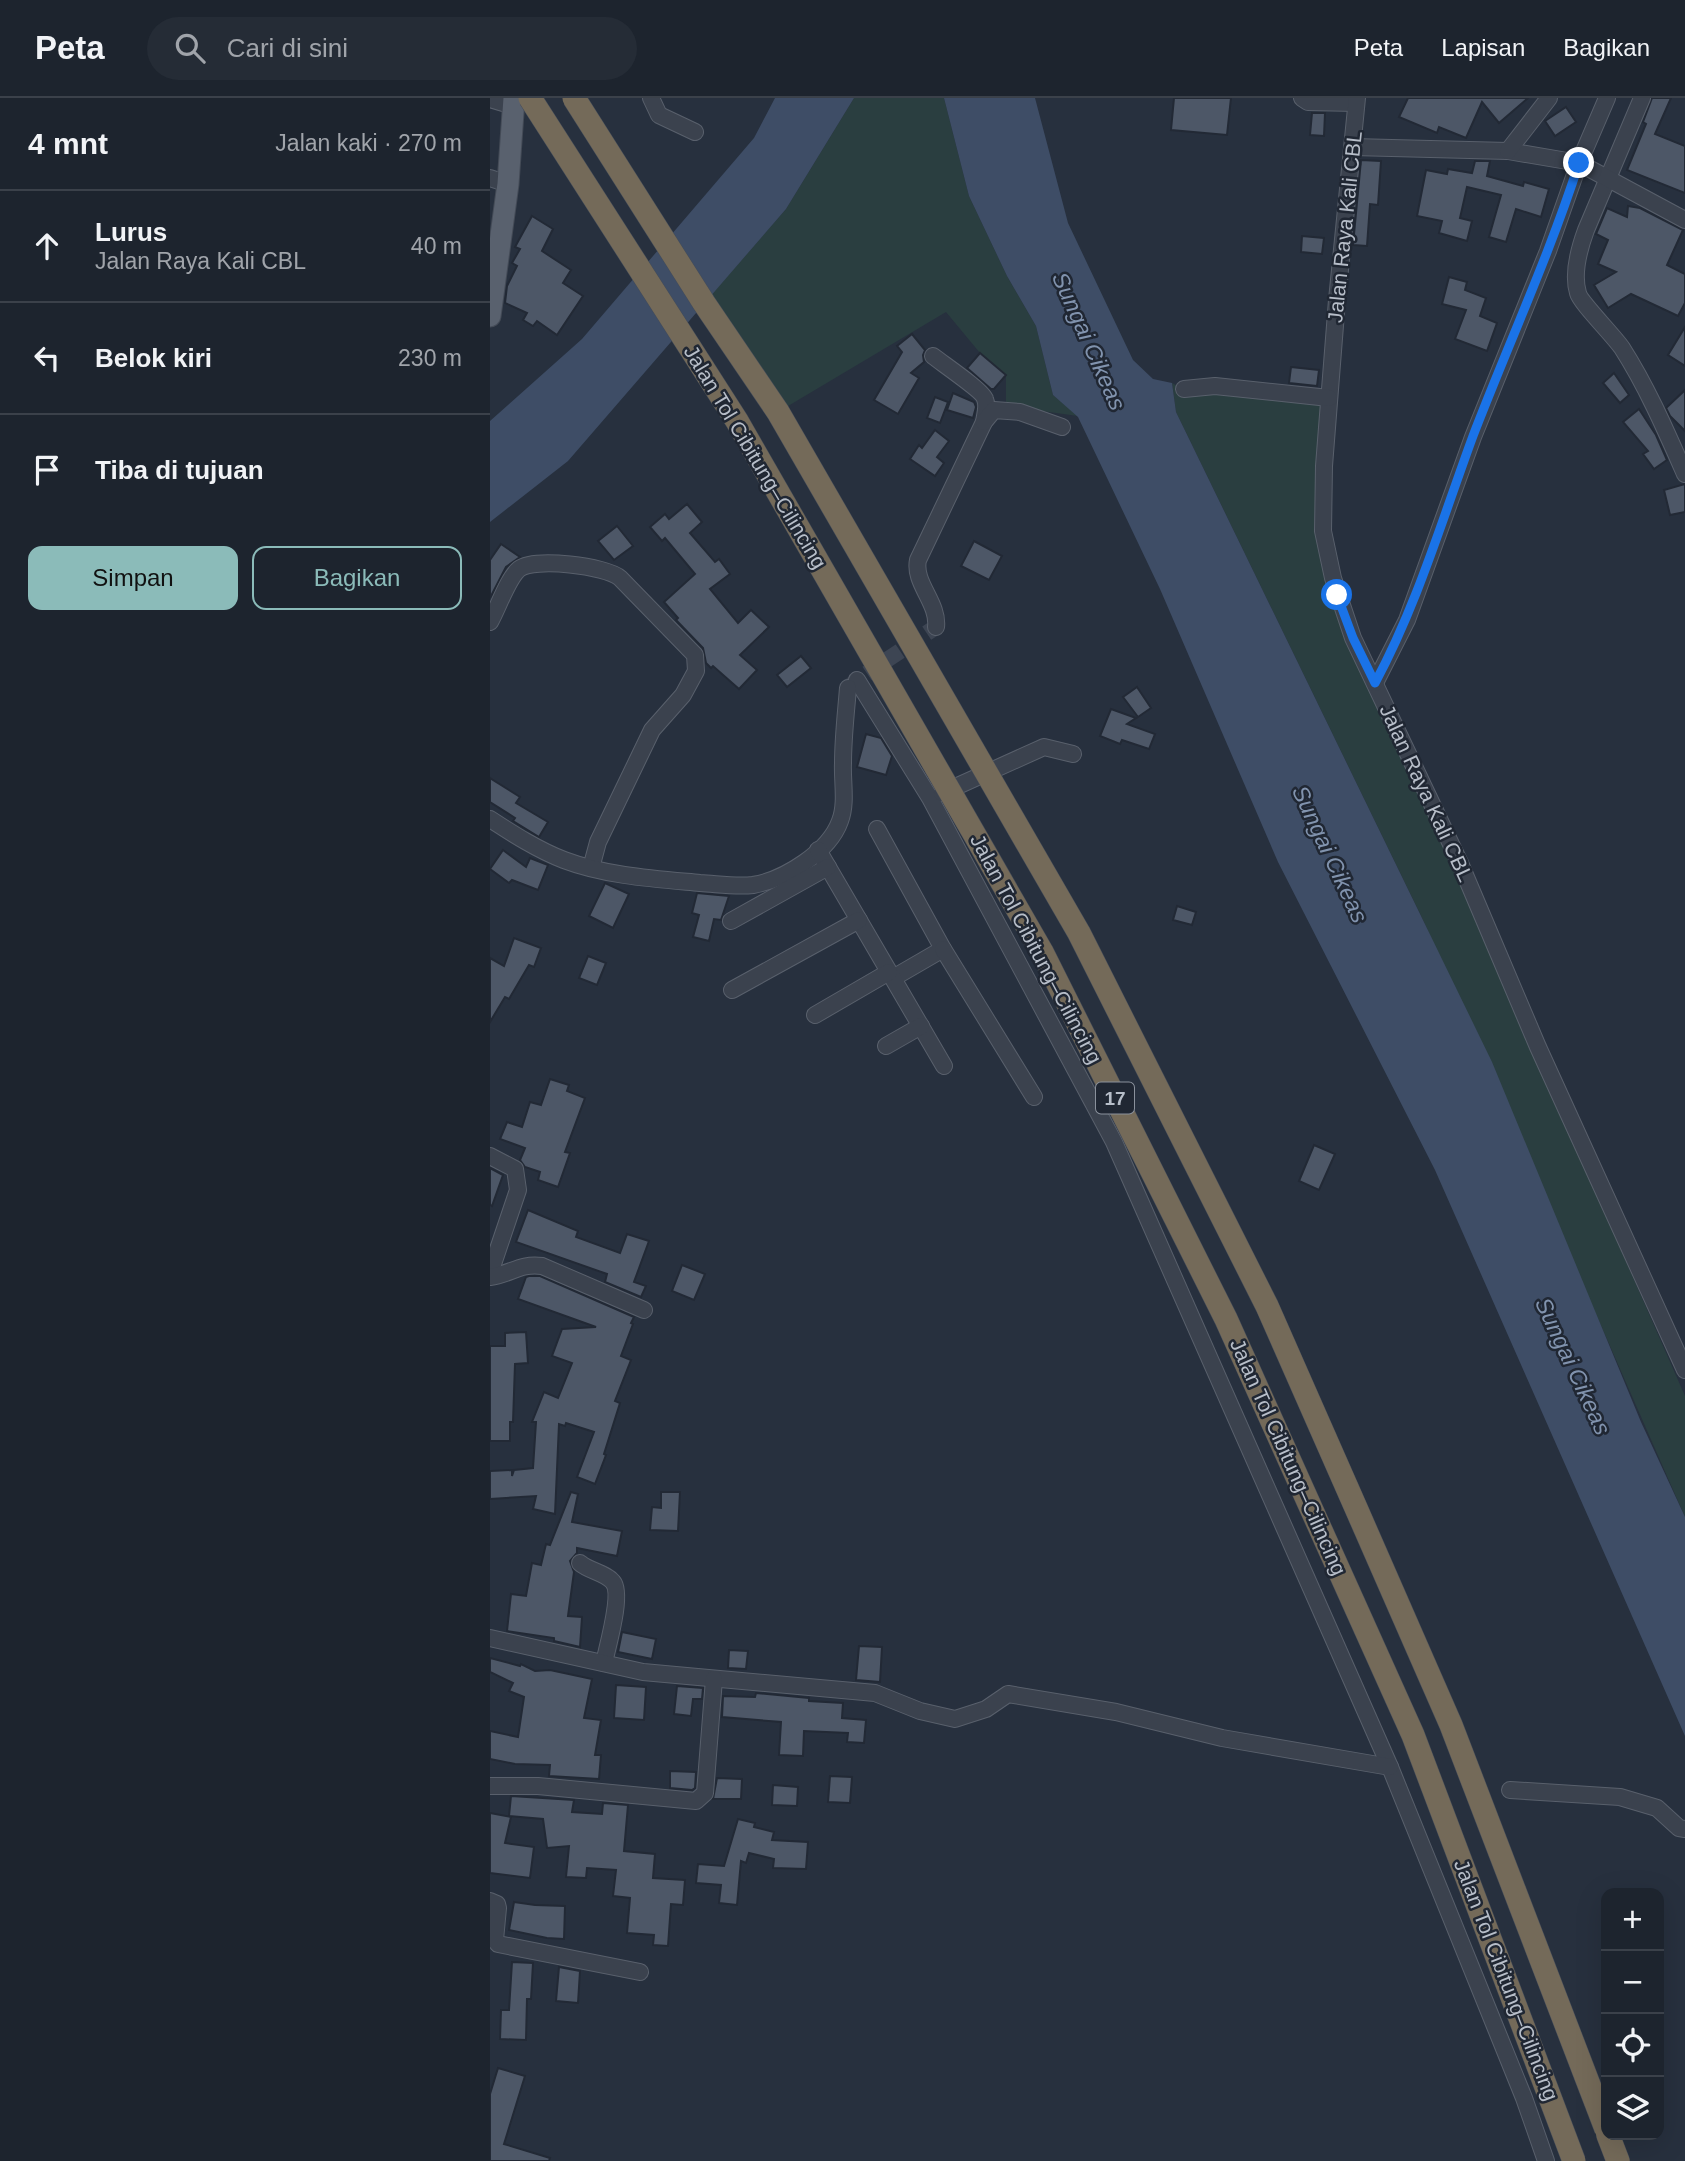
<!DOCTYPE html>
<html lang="id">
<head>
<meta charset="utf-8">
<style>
  body { margin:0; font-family:Arial,sans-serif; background:#252c36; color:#f1f3f6 }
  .controls { position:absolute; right:21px; bottom:21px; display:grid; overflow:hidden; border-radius:14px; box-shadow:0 7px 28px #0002 }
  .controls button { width:63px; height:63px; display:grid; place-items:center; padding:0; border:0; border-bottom:2px solid #3b414a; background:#1d242e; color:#f1f3f6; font:35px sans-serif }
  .stop { position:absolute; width:21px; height:21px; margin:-16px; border:5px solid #1a73e8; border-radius:50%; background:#fff }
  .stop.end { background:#1a73e8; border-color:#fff; box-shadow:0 2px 7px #0008 }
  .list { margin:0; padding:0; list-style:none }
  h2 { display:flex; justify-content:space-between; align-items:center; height:91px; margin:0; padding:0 28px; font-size:30px }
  h2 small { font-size:23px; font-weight:400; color:#a0a4aa }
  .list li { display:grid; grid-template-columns:46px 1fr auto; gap:21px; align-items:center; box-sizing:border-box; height:112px; padding:0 28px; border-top:2px solid #3b414a }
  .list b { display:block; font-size:26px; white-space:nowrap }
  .list p { margin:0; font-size:23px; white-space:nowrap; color:#a0a4aa }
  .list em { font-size:23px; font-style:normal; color:#a0a4aa }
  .actions { display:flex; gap:14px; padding:21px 28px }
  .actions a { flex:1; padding:16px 0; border:2px solid #8bbbb9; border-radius:14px; text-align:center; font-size:24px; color:#8bbbb9 }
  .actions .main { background:#8bbbb9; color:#111 }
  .icon { flex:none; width:38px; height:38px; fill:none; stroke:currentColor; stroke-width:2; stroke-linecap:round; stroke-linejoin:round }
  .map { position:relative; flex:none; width:1195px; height:2063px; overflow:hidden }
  header { display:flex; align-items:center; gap:42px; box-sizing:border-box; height:98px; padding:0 35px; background:#1d242e; border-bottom:2px solid #3b414a }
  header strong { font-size:33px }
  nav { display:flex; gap:38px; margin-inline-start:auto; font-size:24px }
  .search { width:490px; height:63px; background:#252c36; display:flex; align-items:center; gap:18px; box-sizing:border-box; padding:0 24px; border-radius:38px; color:#a0a4aa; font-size:26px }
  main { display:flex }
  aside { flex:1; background:#1d242e }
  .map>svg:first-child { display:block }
</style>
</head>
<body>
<header>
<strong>Peta</strong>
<div class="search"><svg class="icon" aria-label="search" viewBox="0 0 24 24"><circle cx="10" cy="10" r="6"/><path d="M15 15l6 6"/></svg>Cari di sini</div>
<nav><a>Peta</a><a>Lapisan</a><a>Bagikan</a></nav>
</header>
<main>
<aside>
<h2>4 mnt<small>Jalan kaki · 270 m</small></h2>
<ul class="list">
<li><svg class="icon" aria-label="ahead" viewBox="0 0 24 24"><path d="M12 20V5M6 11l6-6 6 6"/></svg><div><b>Lurus</b><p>Jalan Raya Kali CBL</p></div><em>40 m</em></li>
<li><svg class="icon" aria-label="left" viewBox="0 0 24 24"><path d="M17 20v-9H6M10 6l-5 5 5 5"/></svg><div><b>Belok kiri</b></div><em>230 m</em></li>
<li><svg class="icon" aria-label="arrive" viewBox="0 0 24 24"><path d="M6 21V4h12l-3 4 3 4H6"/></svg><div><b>Tiba di tujuan</b></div></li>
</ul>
<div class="actions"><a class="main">Simpan</a><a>Bagikan</a></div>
</aside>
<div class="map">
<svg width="1195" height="2063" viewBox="0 0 1195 2063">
  <rect width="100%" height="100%" fill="#27303e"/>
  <!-- green -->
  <g fill="#2a3e40">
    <polygon points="364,0 454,0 479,98 517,178 546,228 563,297 588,318 516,308 516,277 490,255 456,214 288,314 214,205 296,111"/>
    <polygon points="682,285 694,291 839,300 832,421 853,518 1195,1298 1195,1419 934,824 686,314"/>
  </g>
  <!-- water -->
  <g fill="#3e4d66">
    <polygon points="285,0 364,0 296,111 78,363 0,424 0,323 92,241 264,40"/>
    <polygon points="454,0 545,0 578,125 643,262 663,281 682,285 686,314 1002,964 1151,1324 1195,1419 1195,1638 945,1072 788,764 670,491 588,319 563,297 546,228 517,178 479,98"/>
  </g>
  <!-- building -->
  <g fill="#4d5767" stroke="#222935" stroke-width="2">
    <polygon points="684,0 741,0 737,37 681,32"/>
    <polygon points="918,0 1038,0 1009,25 992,4 976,40 949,29 947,35 909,19"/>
    <polygon points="1162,0 1181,0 1165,36 1195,48 1195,95 1137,72 1156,26 1153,24"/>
    <polygon points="1076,9 1086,24 1065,38 1055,23"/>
    <polygon points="822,15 835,15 834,38 820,37"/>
    <polygon points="871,62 891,63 888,107 880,106 877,148 863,147"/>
    <polygon points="985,63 1000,63 997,78 1033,88 1034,84 1059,91 1051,119 1026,111 1016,144 999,139 1011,97 977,89 970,120 982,123 977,143 949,135 952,123 927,118 936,72 957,76 958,71 982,75"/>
    <polygon points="1138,108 1150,110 1193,132 1177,167 1195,176 1195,205 1188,218 1141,196 1118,210 1104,187 1126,174 1108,166 1118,142 1106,136 1117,110 1137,119"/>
    <polygon points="42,118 63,131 52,153 81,172 73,185 93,198 67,237 47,223 43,228 33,222 37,215 15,205 17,188 27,168 22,165 30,151 25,149"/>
    <polygon points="812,138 834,140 832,156 811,154"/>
    <polygon points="959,179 977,184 975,192 996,200 990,218 1007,225 997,253 965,241 976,212 952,206"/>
    <polygon points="1195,229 1195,268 1178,257"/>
    <polygon points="422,236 435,252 433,257 434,264 421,275 429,280 408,316 384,302 412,254 407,248"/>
    <polygon points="490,255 516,277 504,291 501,291 477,270"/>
    <polygon points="801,269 829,272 827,288 799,285"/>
    <polygon points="1124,275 1139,297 1130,305 1113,285"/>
    <polygon points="1195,292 1195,333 1180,318 1176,310"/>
    <polygon points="463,295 484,304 486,309 483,320 457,312"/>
    <polygon points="445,299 458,304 450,325 437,320"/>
    <polygon points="1149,311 1166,337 1177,362 1164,371 1153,356 1158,353 1133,324"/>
    <polygon points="445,332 459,343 447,359 454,365 445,378 420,361 429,347 432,350"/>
    <polygon points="1195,386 1195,414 1180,417 1174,392"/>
    <polygon points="197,406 212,424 200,435 225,464 229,461 240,476 220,491 248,525 261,512 279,529 250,557 267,572 249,591 223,568 221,570 216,565 213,550 186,522 188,520 174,504 205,476 175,440 172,443 160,429 175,416 179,421"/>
    <polygon points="127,428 143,448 124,462 108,443"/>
    <polygon points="484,443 512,458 499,482 471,468"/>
    <polygon points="11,446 30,459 16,469 0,500 0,462"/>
    <polygon points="311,558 321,570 297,589 287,577"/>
    <polygon points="647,589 661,610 648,619 633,599"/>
    <polygon points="621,611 646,620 637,626 665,636 659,651 632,642 630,646 610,638"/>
    <polygon points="376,636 391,640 402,658 396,677 367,669"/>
    <polygon points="0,680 30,699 26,705 58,724 49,739 23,723 25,720 0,704"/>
    <polygon points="13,752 36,769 40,760 58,767 48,792 22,782 19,785 0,771"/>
    <polygon points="115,785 139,796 123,830 99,818"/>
    <polygon points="207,795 239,798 231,822 224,821 219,843 203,839 209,817 202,815"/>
    <polygon points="687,808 706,814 702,827 683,822"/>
    <polygon points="24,840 51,850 44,869 39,867 19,901 15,899 0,924 0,860 14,868"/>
    <polygon points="98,858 116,865 107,887 89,880"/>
    <polygon points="60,981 79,987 77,993 95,1000 75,1054 80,1055 68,1089 48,1082 50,1074 35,1069 30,1062 35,1050 10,1041 17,1024 32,1029 40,1004 51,1007"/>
    <polygon points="824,1047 845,1056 829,1092 809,1083"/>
    <polygon points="0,1070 13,1077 2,1108 0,1107"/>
    <polygon points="38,1112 88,1133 86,1139 130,1155 137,1136 159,1143 144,1184 156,1188 151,1199 115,1184 117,1176 26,1144"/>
    <polygon points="192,1167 215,1176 204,1202 182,1193"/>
    <polygon points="39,1178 50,1178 144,1219 141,1225 143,1226 131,1258 141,1262 125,1303 130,1305 114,1356 116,1357 105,1386 87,1379 104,1334 76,1325 75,1328 69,1326 65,1416 43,1411 46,1398 0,1401 0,1373 22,1372 22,1378 24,1372 43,1370 46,1324 42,1324 54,1294 68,1300 82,1265 62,1258 72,1231 106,1229 28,1201 36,1179"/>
    <polygon points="36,1234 38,1265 25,1266 23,1324 20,1324 20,1343 0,1343 0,1248 15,1248 15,1235"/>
    <polygon points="81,1394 88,1396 82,1424 132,1433 127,1458 87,1450 87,1455 80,1463 84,1474 78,1518 92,1519 90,1549 64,1543 64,1540 17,1533 21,1496 36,1498 42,1465 51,1467 56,1446 60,1447"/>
    <polygon points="171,1394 190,1394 188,1433 160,1432 162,1409 171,1410"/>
    <polygon points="132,1534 166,1541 162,1561 128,1554"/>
    <polygon points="369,1548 392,1549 390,1584 366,1582"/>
    <polygon points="239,1552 258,1553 256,1571 238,1570"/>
    <polygon points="0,1560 30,1568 31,1566 45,1573 60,1572 102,1581 94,1620 111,1622 105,1657 111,1657 109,1681 59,1678 60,1667 25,1666 0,1661 0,1633 28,1639 34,1599 19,1593 23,1585 0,1574"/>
    <polygon points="126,1587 156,1589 154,1622 124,1620"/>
    <polygon points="187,1588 213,1590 212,1601 203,1601 201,1618 184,1616"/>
    <polygon points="266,1595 319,1600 319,1603 353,1605 352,1620 376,1622 374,1645 357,1644 358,1635 314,1633 313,1658 289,1657 291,1624 232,1619 233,1598 265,1599"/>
    <polygon points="180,1673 206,1674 205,1690 202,1692 180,1690"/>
    <polygon points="340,1678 362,1679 360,1705 338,1704"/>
    <polygon points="227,1680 252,1681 251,1701 223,1701"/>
    <polygon points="283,1687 308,1689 307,1708 282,1707"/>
    <polygon points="21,1698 84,1702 82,1714 112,1716 113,1705 138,1707 134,1753 165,1756 163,1780 195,1782 193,1807 181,1806 178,1848 163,1847 164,1837 137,1835 140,1800 123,1798 126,1772 97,1770 96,1780 76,1779 79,1748 57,1750 53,1721 19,1718"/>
    <polygon points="0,1715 21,1719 15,1745 44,1749 40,1780 0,1775"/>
    <polygon points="248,1721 265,1725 264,1729 284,1734 282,1742 318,1744 316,1771 283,1770 284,1761 259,1755 256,1765 251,1763 247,1807 229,1805 231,1787 206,1785 208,1766 234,1768"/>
    <polygon points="24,1804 45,1807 75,1808 74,1841 57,1840 19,1832"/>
    <polygon points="22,1864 43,1865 41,1901 37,1901 36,1942 10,1941 11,1912 19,1912"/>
    <polygon points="69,1869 90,1873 88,1905 66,1903"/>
    <polygon points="8,1970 35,1978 14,2046 60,2060 59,2063 0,2063 0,1996"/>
  </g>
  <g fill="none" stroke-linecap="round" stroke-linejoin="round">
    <!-- minor-tunnel -->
    <polyline stroke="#3d4553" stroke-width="16" stroke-dasharray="16 8" stroke-linecap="butt" points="358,590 367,582 446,529"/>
    <defs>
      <g id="minor">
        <polyline points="161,0 169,17 205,34"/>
        <polyline points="812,0 818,4 866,5"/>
        <polyline points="867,0 847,202 834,368 833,433 843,480 863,540 970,765 1048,949 1195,1272"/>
        <path d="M1152,0L1096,132C1089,151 1082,175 1088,195C1090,204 1123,237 1132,250C1157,289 1176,333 1195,376"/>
        <polyline points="0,1 23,8"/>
        <polyline points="863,49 1018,53 1089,65 1195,122"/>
        <polyline points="1018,53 1059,0"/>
        <polyline points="0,80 18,86"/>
        <path d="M443,258C453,266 493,293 495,301C498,308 495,317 494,324L428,462C423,485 449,505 446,529"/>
        <polyline points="694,291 725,288 839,300"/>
        <polyline points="494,324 504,312 530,314 572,329"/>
        <path d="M0,524C8,510 18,480 29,471C44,459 116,468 130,480L205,557L206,573L193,597L162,632L108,744L101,770"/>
        <polyline points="367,582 440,700 624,1044 900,1669 1034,2000 1056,2063"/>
        <polyline points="885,585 917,522 983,339 1058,153 1089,65 1117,0"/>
        <polyline points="452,695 554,649 583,656"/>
        <path d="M0,721C23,736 48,752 74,762C116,778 166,781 210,785C228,786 246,789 263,787C294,782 339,754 350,723C357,705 352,683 353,665C353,640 356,615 358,590"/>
        <polyline points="387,731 453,851 403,880"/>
        <polyline points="328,752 454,968"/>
        <polyline points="241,823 338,769"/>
        <polyline points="453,851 544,999"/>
        <polyline points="242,892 369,822"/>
        <polyline points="325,917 399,874"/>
        <polyline points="396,948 431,928"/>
        <polyline points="0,1058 25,1071 28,1092 0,1175"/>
        <path d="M0,1179C21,1176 30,1165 52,1168L154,1212"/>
        <path d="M90,1465C99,1473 116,1475 123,1484C133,1496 117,1550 114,1565"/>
        <polyline points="0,1540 153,1574 385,1595 430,1613 465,1621 496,1611 518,1596 626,1614 732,1640 900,1669"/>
        <polyline points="0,1688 48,1688 206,1703 215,1695 224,1581"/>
        <polyline points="1020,1692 1130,1699 1167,1710 1189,1730 1195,1731"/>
        <polyline points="0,1803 7,1806 8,1810 5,1842 8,1846 150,1874"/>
      </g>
      <polyline id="major" points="0,218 18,86 24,0"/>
      <polyline id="highway" points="1118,2037 1128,2063"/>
    </defs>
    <!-- minor casing -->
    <use href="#minor" stroke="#59606c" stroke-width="18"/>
    <!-- major casing -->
    <use href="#major" stroke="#444b57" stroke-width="23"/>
    <!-- highway casing -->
    <use href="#highway" stroke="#464d59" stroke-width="24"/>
    <!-- minor -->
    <use href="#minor" stroke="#3b424e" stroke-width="16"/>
    <!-- major -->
    <use href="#major" stroke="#59616e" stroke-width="21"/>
    <!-- highway -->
    <use href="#highway" stroke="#746a59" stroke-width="23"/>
    <defs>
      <g id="highway-bridge">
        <polyline points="40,0 247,323 552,854 736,1221 923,1637 1084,2063"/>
        <polyline points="84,0 214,205 288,314 589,835 777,1208 866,1410 961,1627 1116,2031"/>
      </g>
    </defs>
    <!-- highway-bridge casing -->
    <use href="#highway-bridge" stroke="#464d59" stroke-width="24" stroke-linecap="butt"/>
    <!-- highway-bridge -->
    <use href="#highway-bridge" stroke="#746a59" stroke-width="23"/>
  </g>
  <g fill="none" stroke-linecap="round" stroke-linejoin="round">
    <!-- route -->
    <path stroke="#1a73e8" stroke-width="9" d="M847,497L863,540L885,585C927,507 952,422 983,338C1018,247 1059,158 1089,65"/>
  </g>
  <g text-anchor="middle" stroke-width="5" stroke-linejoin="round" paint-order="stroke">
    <!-- shield labels -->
    <rect fill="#202733" stroke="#8a919c" stroke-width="2" x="606" y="984.5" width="38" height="31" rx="5"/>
    <g font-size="19" font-weight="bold" fill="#b7bec9">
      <text x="625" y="1007">17</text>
    </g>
    <!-- street labels -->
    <g font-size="21" fill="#b7bec9" stroke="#202733">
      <text transform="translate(855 129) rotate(-84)" y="7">Jalan Raya Kali CBL</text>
      <text transform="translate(265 359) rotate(59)" y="7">Jalan Tol Cibitung–Cilincing</text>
      <text transform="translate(936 695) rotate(65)" y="7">Jalan Raya Kali CBL</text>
      <text transform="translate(546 851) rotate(62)" y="7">Jalan Tol Cibitung–Cilincing</text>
      <text transform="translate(798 1359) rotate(66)" y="7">Jalan Tol Cibitung–Cilincing</text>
      <text transform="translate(1016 1882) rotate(69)" y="7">Jalan Tol Cibitung–Cilincing</text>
    </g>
    <!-- water labels -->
    <g font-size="23" font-style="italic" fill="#8193ae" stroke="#202733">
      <text transform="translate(599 243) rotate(66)" y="8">Sungai Cikeas</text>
      <text transform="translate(840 756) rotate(65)" y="8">Sungai Cikeas</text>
      <text transform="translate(1083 1268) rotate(65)" y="8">Sungai Cikeas</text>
    </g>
  </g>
</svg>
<div class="controls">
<button>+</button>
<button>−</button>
<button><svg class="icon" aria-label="locate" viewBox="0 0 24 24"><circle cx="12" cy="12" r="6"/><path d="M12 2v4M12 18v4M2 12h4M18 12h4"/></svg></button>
<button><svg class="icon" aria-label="layers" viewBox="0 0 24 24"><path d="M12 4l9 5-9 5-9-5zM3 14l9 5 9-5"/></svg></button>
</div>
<div class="stop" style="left:847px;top:497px"></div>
<div class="stop end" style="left:1089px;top:65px"></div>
</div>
</main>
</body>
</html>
